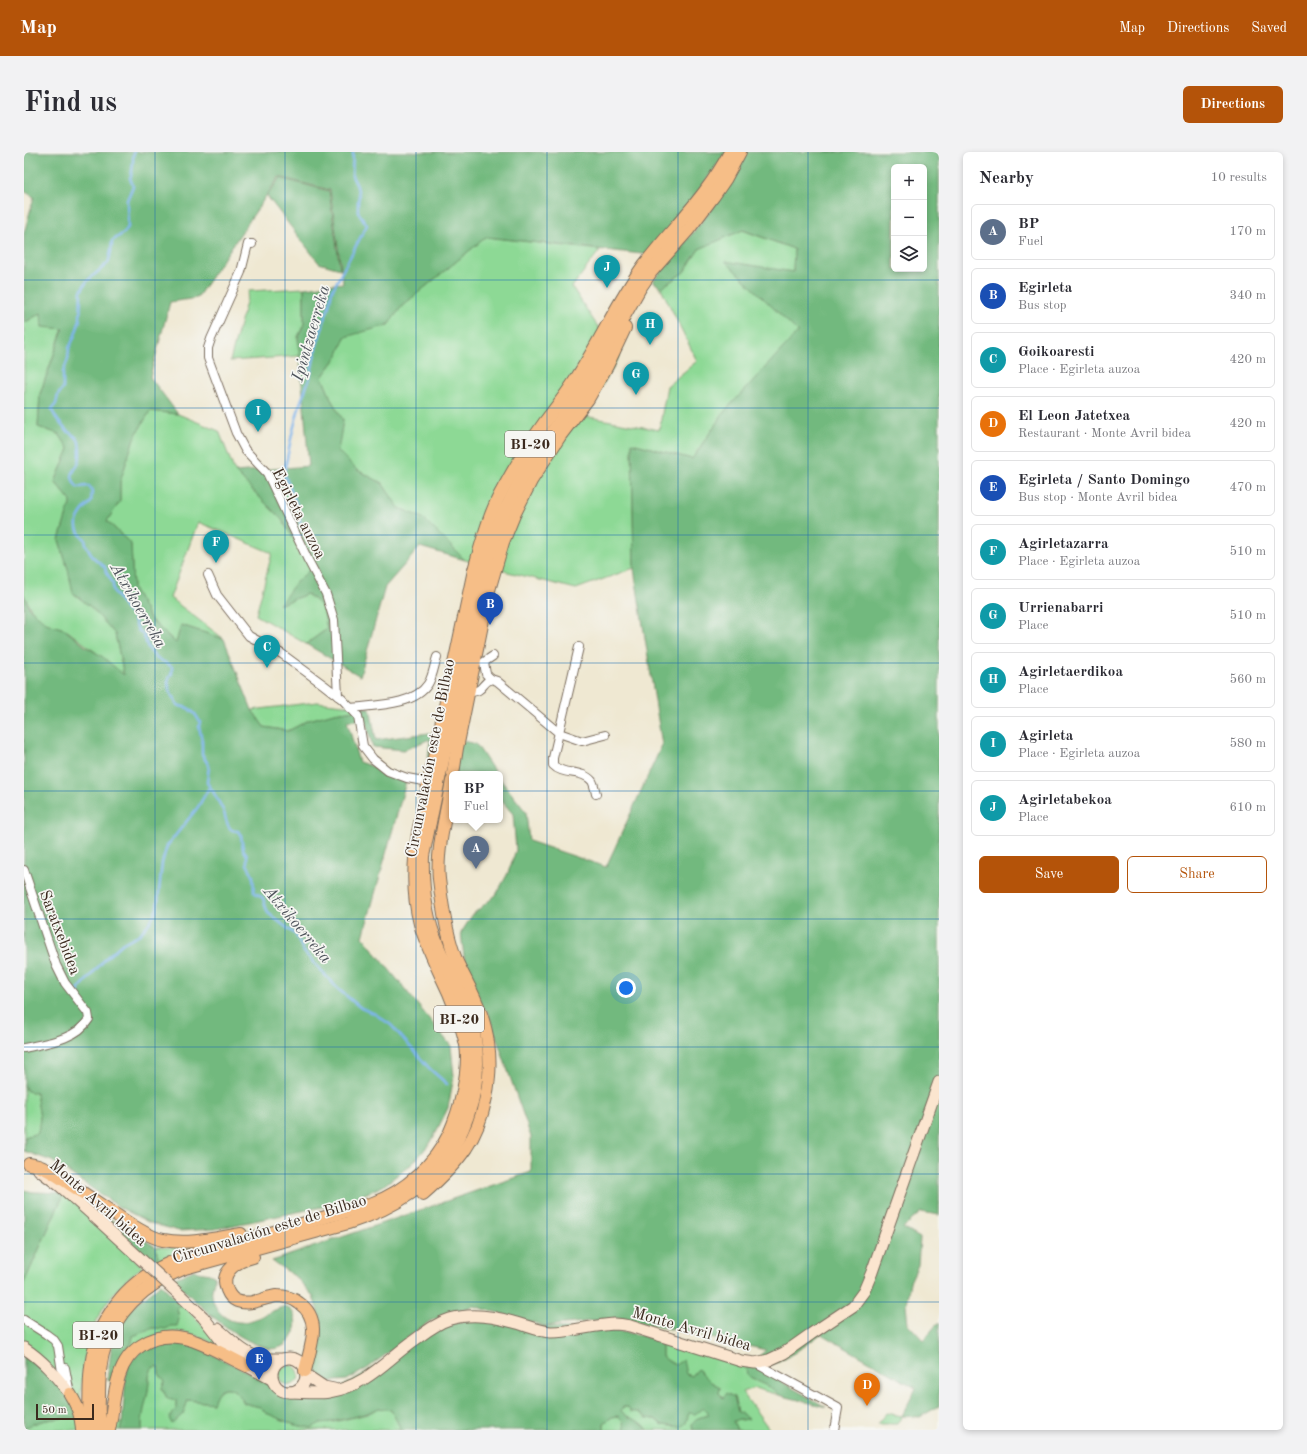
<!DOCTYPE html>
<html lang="en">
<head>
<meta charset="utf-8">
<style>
  body { margin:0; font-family:"Old Standard TT",serif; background:#f2f2f3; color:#2b2b33 }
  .controls { position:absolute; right:12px; top:12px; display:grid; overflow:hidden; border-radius:6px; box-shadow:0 2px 6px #0003 }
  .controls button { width:36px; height:36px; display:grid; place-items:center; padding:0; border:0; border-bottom:1px solid #e1e1e2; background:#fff; color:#2b2b33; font:20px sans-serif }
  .scale { position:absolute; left:12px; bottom:10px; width:58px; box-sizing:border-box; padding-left:4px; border:2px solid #3b2a1e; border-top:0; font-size:11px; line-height:14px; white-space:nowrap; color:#3b2a1e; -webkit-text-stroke:3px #f6f6f2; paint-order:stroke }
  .you { position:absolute; left:602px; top:836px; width:14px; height:14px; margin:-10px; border:3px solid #fff; border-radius:50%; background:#1a73e8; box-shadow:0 0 0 6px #1a73e833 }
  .badge { display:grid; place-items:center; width:26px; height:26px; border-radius:50%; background:#b45309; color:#fff; font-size:13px; font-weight:700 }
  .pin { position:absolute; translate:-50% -33px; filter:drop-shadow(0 1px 2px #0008) }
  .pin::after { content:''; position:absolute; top:21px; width:14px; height:12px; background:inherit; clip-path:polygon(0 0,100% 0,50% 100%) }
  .popup { position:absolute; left:425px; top:619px; width:54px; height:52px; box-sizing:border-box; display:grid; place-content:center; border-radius:6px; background:#fff; filter:drop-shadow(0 1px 3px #0005); font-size:13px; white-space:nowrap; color:#7c7c81 }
  .popup b { font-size:15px; color:#2b2b33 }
  .popup::after { content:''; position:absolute; left:50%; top:100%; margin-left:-8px; border:8px solid transparent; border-top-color:#fff }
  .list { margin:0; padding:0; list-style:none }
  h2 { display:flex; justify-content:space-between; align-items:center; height:52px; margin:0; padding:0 16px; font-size:17px }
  h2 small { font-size:13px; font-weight:400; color:#7c7c81 }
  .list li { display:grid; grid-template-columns:26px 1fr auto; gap:12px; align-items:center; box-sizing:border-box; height:56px; margin:0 8px 8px; padding:0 8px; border:1px solid #e1e1e2; border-radius:6px }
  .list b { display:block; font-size:15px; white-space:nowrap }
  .list p { margin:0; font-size:13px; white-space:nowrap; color:#7c7c81 }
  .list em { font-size:13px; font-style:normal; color:#7c7c81 }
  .actions { display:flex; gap:8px; padding:12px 16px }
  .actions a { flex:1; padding:9px 0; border:1px solid #b45309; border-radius:6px; text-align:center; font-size:14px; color:#b45309 }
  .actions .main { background:#b45309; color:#fff }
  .icon { flex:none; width:22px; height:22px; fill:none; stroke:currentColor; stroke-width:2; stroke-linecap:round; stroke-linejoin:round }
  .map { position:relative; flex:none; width:915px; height:1278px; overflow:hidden; border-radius:6px }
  header { display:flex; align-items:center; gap:24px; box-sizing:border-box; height:56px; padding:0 20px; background:#b45309; color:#fff }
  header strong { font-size:19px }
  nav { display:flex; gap:22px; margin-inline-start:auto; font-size:14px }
  .intro { display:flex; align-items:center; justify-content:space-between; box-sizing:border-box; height:96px; padding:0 24px }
  h1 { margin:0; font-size:28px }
  .button { padding:10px 18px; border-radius:6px; background:#b45309; color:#fff; font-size:14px; font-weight:700 }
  main { display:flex; gap:24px; padding:0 24px }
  aside { flex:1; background:#fff; border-radius:6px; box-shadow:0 2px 6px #0003 }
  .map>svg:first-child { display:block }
</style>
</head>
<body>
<header>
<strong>Map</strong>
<nav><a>Map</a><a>Directions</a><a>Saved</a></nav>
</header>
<div class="intro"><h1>Find us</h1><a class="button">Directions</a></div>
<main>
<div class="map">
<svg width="915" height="1278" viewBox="0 0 915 1278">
  <rect width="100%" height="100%" fill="#f6f6f2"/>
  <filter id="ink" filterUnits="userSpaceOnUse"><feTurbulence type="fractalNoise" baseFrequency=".025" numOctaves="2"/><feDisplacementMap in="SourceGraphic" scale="8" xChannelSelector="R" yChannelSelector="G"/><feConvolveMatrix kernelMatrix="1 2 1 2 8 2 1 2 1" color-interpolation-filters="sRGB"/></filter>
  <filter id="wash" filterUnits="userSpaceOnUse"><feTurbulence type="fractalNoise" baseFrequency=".012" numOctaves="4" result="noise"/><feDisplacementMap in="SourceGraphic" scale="16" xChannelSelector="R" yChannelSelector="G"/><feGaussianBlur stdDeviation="0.9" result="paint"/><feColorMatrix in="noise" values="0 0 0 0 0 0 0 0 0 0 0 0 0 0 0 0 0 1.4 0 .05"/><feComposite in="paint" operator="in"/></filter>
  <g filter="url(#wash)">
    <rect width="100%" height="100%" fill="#efe8d2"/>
    <!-- green -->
    <g fill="#8dd995" stroke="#64825a">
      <polygon points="718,78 770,97 769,120 702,110 775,180 700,260 668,307 608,291 610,416 552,437 484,420 441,408 399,366 374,356 358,331 333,318 313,299 319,268 308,249 298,225 313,205 321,184 364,173 378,154 462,85 576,98 548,135 570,169 596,204 560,264 635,278 643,234 673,209 637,136 660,120 675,97"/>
      <polygon points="280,136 280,172 274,185 276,204 206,209 225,139"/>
      <path d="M17,161L39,176L16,242L14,275L35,282L45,297L31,330L47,349L35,388L44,417L49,441L68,456L91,482L100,524C82,507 62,493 42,478C36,474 28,475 22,471C11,465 4,454 0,442V171Z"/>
      <polygon points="126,259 154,262 195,279 211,320 258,368 288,416 256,452 283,442 299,455 303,477 282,492 232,463 248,401 174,370 146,446 200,487 157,473 152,491 127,468 109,436 107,392 83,369 96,349 96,330 110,286"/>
      <polygon points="293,550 346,556 310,561 285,568 264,579 240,575 228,558"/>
      <polygon points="0,933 3,939 12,941 16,966 14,981 1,985 0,989"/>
      <path d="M40,1041L119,1115C92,1132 72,1161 64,1192C58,1215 57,1241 55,1266L98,1271L96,1278H0V1276C20,1266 33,1266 55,1266L12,1213L0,1205V1131Z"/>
      <polygon points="185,1093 130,1111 134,1105 132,1095 161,1096"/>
      <path d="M158,1153L182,1176L201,1199L179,1186L170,1183L158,1180H145L100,1202L108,1190L109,1184C116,1181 123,1177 130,1176C146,1175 142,1179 155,1167L153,1155Z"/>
      <path d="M638,1190L722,1216L723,1224C733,1231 747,1233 755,1243L730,1236L718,1240L746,1278H713L709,1269L724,1267L720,1263L714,1260L710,1245L700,1246L695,1241L696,1235L687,1230L674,1217L668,1224L662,1222L651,1213L638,1205Z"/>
      <circle cx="265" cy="1223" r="10"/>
      <path d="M134,1214L135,1222L141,1229L138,1236L143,1246L152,1247V1257L145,1266C160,1264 159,1261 164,1248L189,1251C190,1248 192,1242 195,1239C206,1230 215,1242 220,1251L236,1255L242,1261L271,1273L288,1276L296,1270H310L343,1262L355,1256L367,1258L376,1275L375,1278H118C117,1264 122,1251 124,1238C126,1227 123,1227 128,1216Z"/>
      <path d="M598,1255H604L614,1260L623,1266L631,1267L639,1273L657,1275L665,1260L679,1256L685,1263L674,1266L668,1272L669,1278H624C616,1266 606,1269 597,1259Z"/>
      <polygon points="862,1261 878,1264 873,1272 853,1272"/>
      <polygon points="594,1264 599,1269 600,1276 602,1278 580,1278 580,1271 588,1265"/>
    </g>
    <!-- forest -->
    <g fill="#72b97e" stroke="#56724e" fill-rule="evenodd">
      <polygon points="0,0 703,0 627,103 462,85 378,154 364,173 321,185 313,205 298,225 308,249 319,268 314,299 333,318 358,331 375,356 399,366 441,408 396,395 361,435 336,524 282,492 303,477 299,455 283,442 255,453 272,430 288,416 258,368 211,320 285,314 274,185 280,172 280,136 319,131 306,38 255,25 173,146 146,150 126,225 154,262 126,259 110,286 96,330 96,349 83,369 107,392 109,436 127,468 152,491 157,473 200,487 228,558 240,575 264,579 285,568 310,561 346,556 352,588 405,581 452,592 472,622 428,622 428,625 403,616 406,587 380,598 349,595 341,567 323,569 335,610 383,626 339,785 427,894 430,924 424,956 407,990 389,1011 359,1034 322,1050 191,1077 155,1079 126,1071 95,1055 28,1009 0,999 1,985 14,981 16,966 12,941 3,939 0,933 0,442 5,456 22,471 40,477 61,494 79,505 100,523 91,482 68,456 49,441 44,417 35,388 47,349 31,330 45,297 35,282 14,275 16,242 39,177 18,175 17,161 0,171 0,81 10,45 0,39"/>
      <path d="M720,0H915V1063L897,1060L879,1076L896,1086L894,1113L886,1130L882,1152L884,1172L899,1188L915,1170V1254L896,1265L878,1264L892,1236L797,1182L770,1201L749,1212L733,1216L802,1255L755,1243C747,1233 733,1231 723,1224L722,1216L742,1198L596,1166L522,1174L449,1154L406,1169L344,1216L323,1228L300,1230L292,1219L291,1203L297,1187V1169L289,1144L272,1125L248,1109L507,1020V985L463,859L453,850L441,812L437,781L449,762L472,743L484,721L492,698L489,662L476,647V627L502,660L505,689L582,715L638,593L610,417L608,291L668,307L700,260L774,180L701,109L769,120L770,97L719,78L675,97L660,120L637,136L629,129L689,56ZM870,15H900V117H870Z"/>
      <polygon points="256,26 305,39 316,117 295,111 243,44"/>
      <polygon points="0,1038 9,1040 40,1041 0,1131"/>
      <polygon points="60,1047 88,1068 132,1095 134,1105 130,1111"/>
      <path d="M170,1118C178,1123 183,1119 191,1125C190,1130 187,1138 188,1143C190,1160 204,1172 221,1170C231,1169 250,1157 262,1154C265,1157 269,1159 270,1163C277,1180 261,1201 243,1196C207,1186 174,1152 149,1127Z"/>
      <polygon points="137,1132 158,1153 153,1155 155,1167 153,1174 147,1174 142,1177 129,1176 109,1184 108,1190 90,1219 87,1230 83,1227 87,1199 94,1177 103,1159"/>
      <path d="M450,1168L572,1179C598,1178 614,1182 638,1190V1205L651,1213L659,1208L662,1222L668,1224L674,1217L687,1230L696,1235L695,1241L699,1246L702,1241L710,1245L714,1260L720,1263L725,1267L709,1269L713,1278H669L668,1272L674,1266L685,1263L679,1256L671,1262L665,1261L662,1271L657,1275L639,1273L631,1267L623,1266L615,1260H607L604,1255H599L597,1259C606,1269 616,1266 624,1278H602L600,1277L599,1269L594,1264L588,1265L580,1271V1278H375L376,1275L367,1258L355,1256C342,1263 327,1265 312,1269C301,1272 299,1268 288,1276L271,1273L242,1261L236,1255L220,1251C215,1242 206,1230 195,1239C192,1242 190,1248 189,1251L164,1248L159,1262L148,1272L145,1266L152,1257V1248L143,1246L138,1236L141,1229L135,1222L134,1214L128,1216C123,1227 126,1227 124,1238C122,1251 117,1264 118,1278H96L98,1271L102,1223L105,1211L122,1194L158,1188L245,1230L248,1235L255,1240L263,1243L304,1244L417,1173Z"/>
      <path d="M0,1205L12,1213L39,1237L55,1266C34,1266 20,1266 0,1276Z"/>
    </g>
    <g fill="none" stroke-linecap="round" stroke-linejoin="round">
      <!-- stream -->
      <g stroke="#7eb5ed" stroke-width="2.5">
        <path d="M110,0C108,9 110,18 106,26L109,34L103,48L104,75L101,80L88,89C88,94 86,106 84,111L63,129L57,139L56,168L50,186L45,196L44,207L39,220V236L34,243L32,252L28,257C30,266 36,271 42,278C46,282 53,283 55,290C56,297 57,307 54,312C48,322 45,324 53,335L65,334L68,339L67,350C55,361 45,375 61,387L62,393L69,405L81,415L82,420L89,431V438L92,443L102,458L109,464L114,478L119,482L124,496L132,506L144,512L148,515V521L145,526L144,531L147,542L153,552L156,554L164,556L171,562L176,570L175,574L178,589V602L185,614L183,631C190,639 194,649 199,658C202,664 202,675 208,678C210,679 212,679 214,679L217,684L219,697L223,703V712L229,723L230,740L239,746L241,753L244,761L272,783L280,800L314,837L337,856L351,862L367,873L406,917L423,932"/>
        <polyline points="277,375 274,356 260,321 268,282 276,252 286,225 292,196 305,154 308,139 343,73 334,60 334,50 335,44 333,34 328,24 329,0"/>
        <polyline points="55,840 54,838 83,805 99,791 116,782 126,770 133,757 138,711 143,694 174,655 186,634"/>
      </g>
    </g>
  </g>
  <g filter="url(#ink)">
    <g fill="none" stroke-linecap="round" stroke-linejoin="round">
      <defs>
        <g id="street">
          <polyline points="228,92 224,92 217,120 187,187 184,196 184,206 212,281 221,298 243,321 284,408 302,442 310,468 314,544"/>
          <polyline points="184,423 193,443 225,484 258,502 300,533 318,547 334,564 339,594 349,607 364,619 383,626 405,630"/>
          <path d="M555,495L529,606V613C539,624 558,617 568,629C570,632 571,638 572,642"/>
          <polyline points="467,527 462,522 460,510 469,504"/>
          <path d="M444,540C461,540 456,532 467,527L473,529L535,581L558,589L581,583"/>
          <path d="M326,556C351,553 390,554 404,532C409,524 410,514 413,505"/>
          <path d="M0,718L32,813L41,831L64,861L65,867C52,888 22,891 0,896"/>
          <polyline points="0,1168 22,1182 30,1188 34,1194 38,1220 36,1229"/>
          <polyline points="731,1211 814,1256 810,1278"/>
          <polyline points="41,1216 46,1242"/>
        </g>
        <g id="secondary">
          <polyline points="15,1018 36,1034 74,1068"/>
          <polyline points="179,1165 200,1192 223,1214 249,1228"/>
          <path d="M194,1177C206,1187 219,1201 234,1205C242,1208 251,1207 259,1207"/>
          <path d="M0,1196C20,1209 31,1223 46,1242"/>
          <circle cx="265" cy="1223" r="17"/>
          <polyline points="282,1223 300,1235 310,1237"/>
          <path d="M266,1240C278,1240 292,1242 305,1240C343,1234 362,1208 392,1187C403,1179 413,1171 426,1167C446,1161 469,1164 489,1170C502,1173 513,1179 527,1180C549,1180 569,1173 590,1172C595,1172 601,1173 606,1174L717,1209L731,1211L745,1208L760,1201L787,1182L829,1154L840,1139L848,1120L915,930"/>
        </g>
        <g id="primary">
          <polyline points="429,622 433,596 465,438 479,390 490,363 507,329 536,284 564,247 583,214 601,176"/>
          <path d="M5,1012C22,1014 36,1026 50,1035C70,1048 89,1061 109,1074C118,1079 128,1086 139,1088C165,1093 192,1086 217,1082"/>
          <path d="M399,1042C415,1028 430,1014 442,996C461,969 469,923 464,891C463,882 460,871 457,862C451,844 441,827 433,810C423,786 418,753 415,727C412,699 423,657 428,629"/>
          <path d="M229,1105C214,1109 195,1119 203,1138C205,1143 208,1147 213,1149C226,1154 239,1146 252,1144C260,1144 269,1146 275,1151C299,1167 286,1196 281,1219"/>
          <path d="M46,1242C54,1255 57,1263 58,1278"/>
          <path d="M65,1278C66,1248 63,1216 73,1187C76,1176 82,1167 88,1158C117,1113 165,1103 213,1090C244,1082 275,1073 305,1064C320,1060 335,1056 349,1051C381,1039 410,1013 425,982C436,958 446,919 442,893C438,875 432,858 425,841C415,819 403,796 396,772C388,742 389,712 394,681L450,418C458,390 465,361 480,335C492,313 505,292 520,271C530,258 541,244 550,230C575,192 593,150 620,113C649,75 684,43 706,0"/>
          <path d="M75,1278C76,1268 74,1257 75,1247C75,1232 75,1213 80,1198C92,1157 122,1132 161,1116L324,1071C346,1064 367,1055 387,1041C440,1004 465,931 447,869C439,842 424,819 414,794C402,765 398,735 399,704L450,460L463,408L475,370L502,317L562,232L616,136L627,120L665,77L689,45L702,26L716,0"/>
          <path d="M85,1278C89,1260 89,1242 95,1224C99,1211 106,1200 118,1193C153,1170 190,1199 223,1214"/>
        </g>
      </defs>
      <!-- street casing -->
      <use href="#street" stroke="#7a6c5d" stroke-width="10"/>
      <!-- secondary casing -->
      <use href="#secondary" stroke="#7a6c5d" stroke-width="13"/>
      <!-- primary casing -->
      <use href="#primary" stroke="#7a6c5d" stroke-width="14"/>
      <!-- street -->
      <use href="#street" stroke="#fff" stroke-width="8"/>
      <!-- secondary -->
      <use href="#secondary" stroke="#fbe5cf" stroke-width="11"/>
      <!-- primary -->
      <use href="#primary" stroke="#f6be87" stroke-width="12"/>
      <defs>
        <polyline id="secondary-bridge" points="74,1068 156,1143 179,1165"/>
      </defs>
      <!-- secondary-bridge casing -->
      <use href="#secondary-bridge" stroke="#7a6c5d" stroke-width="13" stroke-linecap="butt"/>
      <!-- secondary-bridge -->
      <use href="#secondary-bridge" stroke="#fbe5cf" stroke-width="11"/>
    </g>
  </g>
  <!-- grid -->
  <path fill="none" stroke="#1f6fb2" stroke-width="1" stroke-opacity="0.55" d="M131,0V1278M261,0V1278M392,0V1278M523,0V1278M654,0V1278M784,0V1278M0,128H915M0,256H915M0,383H915M0,511H915M0,639H915M0,767H915M0,895H915M0,1022H915M0,1150H915"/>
  <g text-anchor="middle" stroke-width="3.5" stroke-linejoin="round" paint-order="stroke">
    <!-- shield labels -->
    <g fill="#f6f6f2" stroke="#73675e" stroke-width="1">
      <rect x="481" y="279" width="50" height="26" rx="3"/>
      <rect x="410" y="854" width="50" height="26" rx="3"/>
      <rect x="49" y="1170" width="50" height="26" rx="3"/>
    </g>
    <g font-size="15" font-weight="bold" fill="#3b2a1e">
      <text x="506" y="297">BI-20</text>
      <text x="435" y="872">BI-20</text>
      <text x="74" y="1188">BI-20</text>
    </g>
    <!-- street labels -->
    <g font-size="16" fill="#3b2a1e" stroke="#f6f6f2">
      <text transform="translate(276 361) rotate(63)" y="6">Egirleta auzoa</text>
      <text transform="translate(405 606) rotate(-79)" y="6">Circunvalación este de Bilbao</text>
      <text transform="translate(37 780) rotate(69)" y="6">Saratxebidea</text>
      <text transform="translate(75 1050) rotate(41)" y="6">Monte Avril bidea</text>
      <text transform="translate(245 1076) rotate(-17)" y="6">Circunvalación este de Bilbao</text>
      <text transform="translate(668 1176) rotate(16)" y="6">Monte Avril bidea</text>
    </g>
    <!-- water labels -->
    <g font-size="17" font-style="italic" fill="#4f545c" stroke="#f6f6f2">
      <text transform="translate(286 181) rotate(-74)" y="6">Ipintzaerreka</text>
      <text transform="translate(115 453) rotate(60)" y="6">Atxikoerreka</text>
      <text transform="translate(274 772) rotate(50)" y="6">Atxikoerreka</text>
    </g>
  </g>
</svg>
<div class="controls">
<button>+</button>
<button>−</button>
<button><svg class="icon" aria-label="layers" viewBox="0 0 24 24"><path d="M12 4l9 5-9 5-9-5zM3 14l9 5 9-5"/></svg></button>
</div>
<div class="scale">50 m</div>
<div class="you"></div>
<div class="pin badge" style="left:452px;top:717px;background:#5c6f8a">A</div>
<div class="popup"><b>BP</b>Fuel</div>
<div class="pin badge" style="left:466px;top:473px;background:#1a4fb4">B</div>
<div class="pin badge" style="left:243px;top:516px;background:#0f9aa8">C</div>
<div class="pin badge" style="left:843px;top:1254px;background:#e8710a">D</div>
<div class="pin badge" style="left:235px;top:1228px;background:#1a4fb4">E</div>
<div class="pin badge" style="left:192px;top:411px;background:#0f9aa8">F</div>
<div class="pin badge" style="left:612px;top:243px;background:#0f9aa8">G</div>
<div class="pin badge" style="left:626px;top:193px;background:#0f9aa8">H</div>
<div class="pin badge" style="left:234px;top:280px;background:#0f9aa8">I</div>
<div class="pin badge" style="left:583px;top:136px;background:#0f9aa8">J</div>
</div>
<aside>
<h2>Nearby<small>10 results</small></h2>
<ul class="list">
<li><span class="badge" style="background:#5c6f8a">A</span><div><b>BP</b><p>Fuel</p></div><em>170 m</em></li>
<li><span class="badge" style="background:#1a4fb4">B</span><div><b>Egirleta</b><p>Bus stop</p></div><em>340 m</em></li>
<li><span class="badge" style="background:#0f9aa8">C</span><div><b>Goikoaresti</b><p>Place · Egirleta auzoa</p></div><em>420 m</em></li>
<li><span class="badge" style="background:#e8710a">D</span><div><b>El Leon Jatetxea</b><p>Restaurant · Monte Avril bidea</p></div><em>420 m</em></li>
<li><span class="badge" style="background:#1a4fb4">E</span><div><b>Egirleta / Santo Domingo</b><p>Bus stop · Monte Avril bidea</p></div><em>470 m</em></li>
<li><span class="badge" style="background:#0f9aa8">F</span><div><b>Agirletazarra</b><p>Place · Egirleta auzoa</p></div><em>510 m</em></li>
<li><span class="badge" style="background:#0f9aa8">G</span><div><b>Urrienabarri</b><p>Place</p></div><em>510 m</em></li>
<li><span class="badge" style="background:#0f9aa8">H</span><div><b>Agirletaerdikoa</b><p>Place</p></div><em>560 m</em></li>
<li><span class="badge" style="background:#0f9aa8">I</span><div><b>Agirleta</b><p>Place · Egirleta auzoa</p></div><em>580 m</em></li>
<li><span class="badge" style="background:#0f9aa8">J</span><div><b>Agirletabekoa</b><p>Place</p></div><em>610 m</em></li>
</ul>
<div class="actions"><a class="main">Save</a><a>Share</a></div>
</aside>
</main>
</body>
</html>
